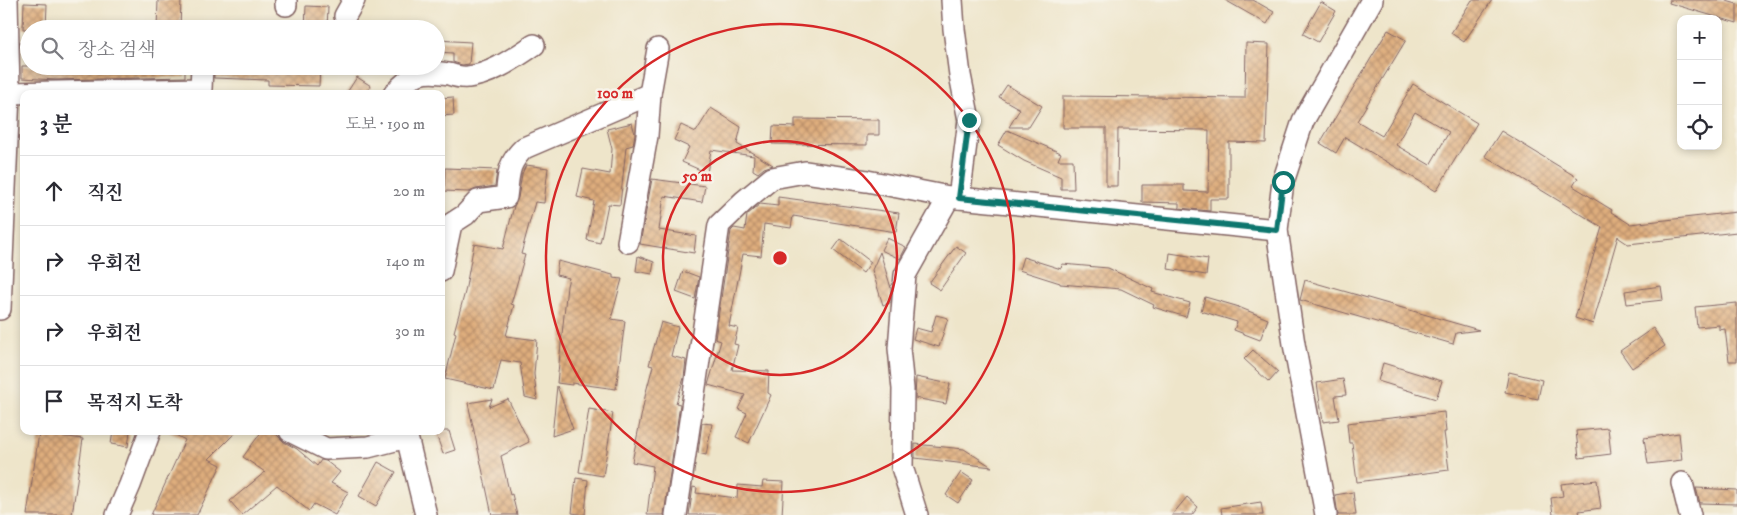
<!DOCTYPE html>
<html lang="ko">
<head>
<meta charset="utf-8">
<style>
  body { margin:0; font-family:"IM FELL DW Pica","Noto Serif KR",serif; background:#f2f2f3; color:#2b2b33 }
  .controls { position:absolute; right:15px; top:15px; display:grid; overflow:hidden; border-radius:10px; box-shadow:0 2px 8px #0003 }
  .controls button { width:45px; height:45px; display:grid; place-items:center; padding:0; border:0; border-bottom:1px solid #e1e1e2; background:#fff; color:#2b2b33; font:25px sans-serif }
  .stop { position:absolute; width:15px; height:15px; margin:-11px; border:4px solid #0f766e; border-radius:50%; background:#fff }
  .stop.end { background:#0f766e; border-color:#fff; box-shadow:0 1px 5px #0008 }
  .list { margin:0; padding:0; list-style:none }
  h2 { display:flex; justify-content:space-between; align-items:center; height:65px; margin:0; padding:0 20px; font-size:21px }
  h2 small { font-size:16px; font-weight:400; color:#7c7c81 }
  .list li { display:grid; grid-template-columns:32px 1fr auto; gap:15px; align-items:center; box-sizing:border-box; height:70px; padding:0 20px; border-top:1px solid #e1e1e2 }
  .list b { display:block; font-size:19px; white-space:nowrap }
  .list em { font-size:16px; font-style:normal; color:#7c7c81 }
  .icon { flex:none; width:28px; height:28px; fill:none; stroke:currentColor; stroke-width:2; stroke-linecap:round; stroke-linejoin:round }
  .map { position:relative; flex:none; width:1737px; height:515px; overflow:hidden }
  .search { position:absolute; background:#fff; box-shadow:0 2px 8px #0003; left:20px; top:20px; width:425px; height:55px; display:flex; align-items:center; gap:12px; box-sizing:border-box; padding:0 18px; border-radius:28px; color:#7c7c81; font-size:19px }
  .panel { position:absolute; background:#fff; box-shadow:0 2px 8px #0003; left:20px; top:90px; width:425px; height:345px; border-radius:10px }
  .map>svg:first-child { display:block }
</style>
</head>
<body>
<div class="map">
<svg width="1737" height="515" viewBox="0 0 1737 515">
  <defs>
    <pattern id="building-cross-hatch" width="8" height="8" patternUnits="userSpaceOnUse" patternTransform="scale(1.25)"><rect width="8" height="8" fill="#dead7d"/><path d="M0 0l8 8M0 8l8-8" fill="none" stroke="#b68c67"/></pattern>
  </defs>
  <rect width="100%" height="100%" fill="#f7f3e8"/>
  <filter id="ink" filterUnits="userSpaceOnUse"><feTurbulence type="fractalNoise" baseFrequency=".02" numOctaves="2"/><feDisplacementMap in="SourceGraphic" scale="10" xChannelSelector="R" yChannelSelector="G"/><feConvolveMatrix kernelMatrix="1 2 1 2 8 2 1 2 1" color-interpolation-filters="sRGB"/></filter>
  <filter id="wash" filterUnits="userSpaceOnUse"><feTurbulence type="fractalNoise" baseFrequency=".0096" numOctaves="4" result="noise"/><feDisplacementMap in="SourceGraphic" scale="20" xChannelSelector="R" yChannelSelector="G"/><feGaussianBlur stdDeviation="1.12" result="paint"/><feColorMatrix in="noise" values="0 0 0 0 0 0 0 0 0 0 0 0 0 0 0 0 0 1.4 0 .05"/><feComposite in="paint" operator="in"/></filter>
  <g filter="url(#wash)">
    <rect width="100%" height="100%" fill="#eee5ca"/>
    <g id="blocks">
      <!-- building -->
      <g fill="url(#building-cross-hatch)" fill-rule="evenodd">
        <polygon points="158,0 181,0 180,29 157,29"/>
        <polygon points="1225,0 1253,0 1274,12 1267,24"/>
        <polygon points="1472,0 1492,0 1464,42 1451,33"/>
        <polygon points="1670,0 1723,0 1737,4 1737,23 1669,3"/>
        <polygon points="1321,2 1336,11 1318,42 1303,34"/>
        <polygon points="24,3 47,4 46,29 23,29"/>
        <polygon points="306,6 328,7 327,29 305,29"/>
        <path d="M1388,30L1406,40L1357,121L1382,136L1413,84L1477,123L1436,191L1345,137L1336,153L1320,143ZM1415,112L1449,132L1430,165L1396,145Z"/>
        <polygon points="436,40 471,42 469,64 462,65 453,62 453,53 436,52"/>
        <polygon points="1246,43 1269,44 1266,143 1229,142 1229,199 1210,199 1210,211 1179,208 1179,203 1142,202 1142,185 1184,185 1184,191 1208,192 1209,130 1118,129 1117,186 1106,186 1106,128 1063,128 1063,96 1245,98"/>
        <polygon points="22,66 153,66 153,68 185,70 185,77 56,80 22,78"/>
        <polygon points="214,66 320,67 319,86 268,85 268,80 214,78"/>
        <polygon points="357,77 371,86 366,94 346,94"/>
        <polygon points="1007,85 1042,106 1029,127 1009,127 1020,109 999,97"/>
        <polygon points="453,97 454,115 441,116 441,98"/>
        <polygon points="711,108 741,127 737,144 773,165 764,168 758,173 753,170 754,156 711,150 707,173 682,162 689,147 674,140 681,125 696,132"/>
        <polygon points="795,119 879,120 879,135 867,135 867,145 772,144 773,126 795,127"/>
        <polygon points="632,123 635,134 633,145 626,147 620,205 608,204 600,243 587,240 594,201 577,197 583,169 610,174 612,149 607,129"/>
        <polygon points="1007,130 1061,153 1058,160 1073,160 1074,189 1061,189 1061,177 1024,161 998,145"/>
        <polygon points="1501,131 1578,178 1573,186 1612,210 1611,212 1630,224 1737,212 1737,232 1628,244 1619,238 1618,236 1593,324 1575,318 1602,227 1485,156"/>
        <polygon points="526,165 548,168 544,203 535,202 521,254 525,255 511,304 514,305 506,336 537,340 534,374 537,400 525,397 520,363 501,360 494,390 445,379 456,333 454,332 465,292 474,244 503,249 514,206 518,198 522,174"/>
        <polygon points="445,168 497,170 495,186 476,189 469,192 444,191"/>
        <polygon points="652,179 705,186 702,202 664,196 659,230 696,236 694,253 640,244"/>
        <polygon points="778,197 899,213 896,232 793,216 791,228 764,224 761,256 743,254 729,326 738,328 734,344 738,345 732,370 769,371 768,393 771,395 749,443 736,437 747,413 738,409 745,395 708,385 721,341 715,339 731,231 734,228 745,230 747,215 760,204 778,206"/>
        <polygon points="887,238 906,247 900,259 881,250"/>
        <polygon points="841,239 871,262 863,273 833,250"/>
        <polygon points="956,246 966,253 940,290 929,283"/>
        <polygon points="880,252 891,288 890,303 883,305 872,270"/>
        <polygon points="1170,253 1208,259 1206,275 1168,269"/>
        <polygon points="638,256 654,262 652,274 636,271"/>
        <polygon points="1023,257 1061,269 1062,264 1108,268 1153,289 1152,292 1190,303 1186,317 1153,307 1154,305 1121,289 1060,284 1060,283 1019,270"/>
        <polygon points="558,261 613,275 613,278 622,279 611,319 625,321 616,389 572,383 572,385 557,383 567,286 569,278 556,275"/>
        <polygon points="683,271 699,277 695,299 676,292"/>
        <polygon points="1305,280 1479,330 1456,333 1453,344 1300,300"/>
        <polygon points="1661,286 1663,300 1627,304 1625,291"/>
        <polygon points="1205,297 1236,306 1268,319 1260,340 1234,330 1237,322 1201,311"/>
        <polygon points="1737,303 1737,361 1729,361 1725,329 1719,330 1719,325 1697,327 1695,307"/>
        <polygon points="936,315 948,318 939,347 913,339 916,328 931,332"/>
        <polygon points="661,322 678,327 671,356 686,360 684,378 676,403 680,404 664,515 647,515 653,466 632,462 646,392 653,366 649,365"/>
        <polygon points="1653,328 1665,346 1632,368 1620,351"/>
        <polygon points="1253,350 1278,372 1269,382 1244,359"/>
        <polygon points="1383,363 1442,381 1436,399 1378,381"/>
        <polygon points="1509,372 1542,380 1538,399 1505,392"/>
        <polygon points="916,377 950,384 946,404 915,398"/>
        <polygon points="1343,379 1346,395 1335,396 1339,420 1323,422 1317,383"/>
        <polygon points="557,386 573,429 552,436"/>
        <polygon points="492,399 489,407 508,399 529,442 501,456 510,495 512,494 517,515 492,515 468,403"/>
        <polygon points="589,409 613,413 603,476 579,472"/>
        <polygon points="1444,412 1446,432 1444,432 1449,470 1357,482 1352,443 1349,443 1347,423"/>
        <polygon points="702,423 712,424 706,455 698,453"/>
        <polygon points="1608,428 1611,454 1579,458 1576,431"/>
        <polygon points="113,431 130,431 128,447 111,444"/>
        <polygon points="168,431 237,431 209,459 221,465 197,515 151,515 185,440"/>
        <polygon points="262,431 273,431 284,442 297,449 317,466 321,460 326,461 340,472 331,483 348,492 335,515 314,504 309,511 277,485 242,515 230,501 265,472 243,457"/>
        <polygon points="435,431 449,431 455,450 443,454"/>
        <polygon points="39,433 83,439 72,515 27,515"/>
        <polygon points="1679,433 1682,460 1648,464 1644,438"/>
        <polygon points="915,444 964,449 992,467 915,458"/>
        <polygon points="378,462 396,472 376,506 359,496"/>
        <polygon points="961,472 973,480 958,503 946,495"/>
        <polygon points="576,478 588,480 585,515 572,513"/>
        <polygon points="1597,480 1601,508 1579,511 1580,515 1553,515 1551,498 1563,496 1561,484"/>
        <polygon points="763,481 784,482 782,515 689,515 693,487 697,488 696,493 737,498 738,485 762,487"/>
        <polygon points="1696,488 1737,490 1737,504 1700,503"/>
        <polygon points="1353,492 1356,515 1338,515 1335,495"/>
        <polygon points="1187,497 1198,507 1192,515 1172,515"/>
        <polygon points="1261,502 1263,515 1222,515 1221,508"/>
      </g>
    </g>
  </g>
  <g filter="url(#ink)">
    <use href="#blocks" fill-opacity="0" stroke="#836463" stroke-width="1"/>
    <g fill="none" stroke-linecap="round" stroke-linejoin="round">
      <defs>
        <g id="minor">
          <polyline points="952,0 954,29 960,75 969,120 959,198"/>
          <polyline points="286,5 286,0"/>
          <polyline points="345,16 354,0"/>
          <polyline points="9,93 201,89 202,66"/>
          <path d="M394,94C413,73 421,69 449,74C455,76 462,78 468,77C493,74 514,58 534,45"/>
          <polyline points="628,242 647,136 650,94 658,49"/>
          <path d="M441,271L451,224L465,215L478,201L506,197C509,175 507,164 524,148L650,94"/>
          <polyline points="0,309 9,93 7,0"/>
          <polyline points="290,431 326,449 368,447 407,437"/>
          <polyline points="408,431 407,437 426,515"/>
          <polyline points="1682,483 1690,515"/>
          <polyline points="117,515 130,485 150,431"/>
          <polyline points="676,515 719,225 744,201 772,178 805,172 867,181 949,197 1277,230"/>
          <polyline points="917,515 902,467 903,389 899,348 905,275 949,197"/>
          <polyline points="1326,515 1294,344 1277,230 1283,182 1303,121 1372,0"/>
        </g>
      </defs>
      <!-- minor casing -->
      <use href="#minor" stroke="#836463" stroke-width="24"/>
      <!-- minor -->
      <use href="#minor" stroke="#fff" stroke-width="21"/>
    </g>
  </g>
  <g fill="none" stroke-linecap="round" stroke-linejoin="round" filter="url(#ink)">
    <!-- route -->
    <polyline stroke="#0f766e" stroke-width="6" points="969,120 959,198 1277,230 1283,182"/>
  </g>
  <!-- distance rings -->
  <g fill="none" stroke="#d62828" stroke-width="2.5">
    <circle cx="780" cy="258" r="117"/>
    <circle cx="780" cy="258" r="234"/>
  </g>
  <circle cx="780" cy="258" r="8" fill="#d62828" stroke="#f7f3e8" stroke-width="2.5"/>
  <g font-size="15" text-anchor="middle" font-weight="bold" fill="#d62828" stroke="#f7f3e8" stroke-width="5" stroke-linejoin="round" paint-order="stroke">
    <text x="615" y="98">100 m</text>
    <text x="697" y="181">50 m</text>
  </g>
</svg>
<div class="controls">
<button>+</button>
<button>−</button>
<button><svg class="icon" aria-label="locate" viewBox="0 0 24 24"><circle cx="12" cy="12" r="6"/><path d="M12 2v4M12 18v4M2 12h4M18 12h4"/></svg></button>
</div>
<div class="stop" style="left:1283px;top:182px"></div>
<div class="stop end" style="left:969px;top:120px"></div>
<div class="search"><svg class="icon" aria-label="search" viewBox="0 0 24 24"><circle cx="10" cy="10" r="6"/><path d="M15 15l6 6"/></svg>장소 검색</div>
<section class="panel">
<h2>3 분<small>도보 · 190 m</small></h2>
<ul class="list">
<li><svg class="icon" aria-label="ahead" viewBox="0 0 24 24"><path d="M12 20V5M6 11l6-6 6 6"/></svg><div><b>직진</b></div><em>20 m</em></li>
<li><svg class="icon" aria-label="right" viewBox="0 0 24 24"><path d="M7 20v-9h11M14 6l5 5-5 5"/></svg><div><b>우회전</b></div><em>140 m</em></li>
<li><svg class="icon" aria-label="right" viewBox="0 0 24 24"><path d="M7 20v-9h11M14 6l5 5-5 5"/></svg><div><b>우회전</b></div><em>30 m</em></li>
<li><svg class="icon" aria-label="arrive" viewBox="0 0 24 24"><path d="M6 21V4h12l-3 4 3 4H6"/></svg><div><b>목적지 도착</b></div></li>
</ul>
</section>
</div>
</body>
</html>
